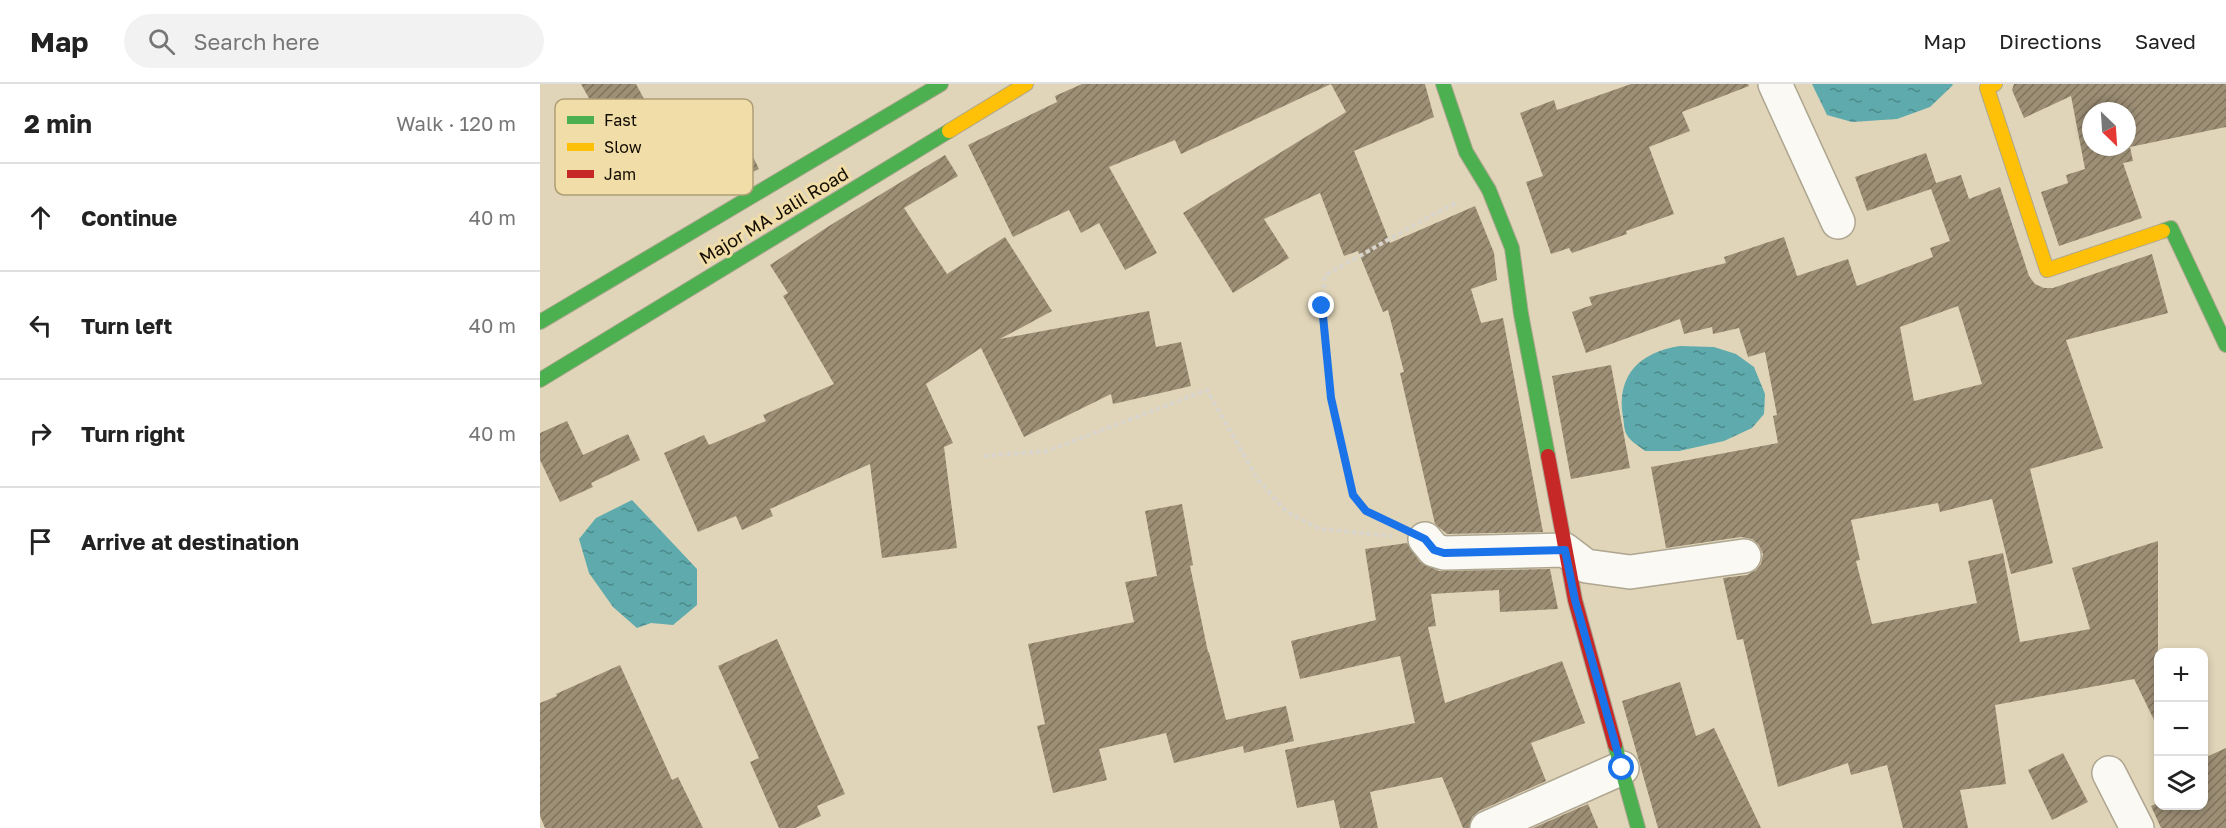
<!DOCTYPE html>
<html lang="en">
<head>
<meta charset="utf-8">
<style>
  body { margin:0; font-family:"Golos Text",sans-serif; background:#f2f2f2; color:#222 }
  .controls { position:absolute; right:18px; bottom:18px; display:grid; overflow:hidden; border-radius:12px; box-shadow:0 3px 9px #0003 }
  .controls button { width:54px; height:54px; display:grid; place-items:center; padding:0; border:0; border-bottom:2px solid #e0e0e0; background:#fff; color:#222; font:30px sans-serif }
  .compass { position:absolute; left:1542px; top:18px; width:54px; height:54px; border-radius:50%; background:#fff; box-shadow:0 3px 9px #0003; rotate:155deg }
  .stop { position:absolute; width:18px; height:18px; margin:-14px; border:4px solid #1a73e8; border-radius:50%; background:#fff }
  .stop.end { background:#1a73e8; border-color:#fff; box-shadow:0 2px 6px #0008 }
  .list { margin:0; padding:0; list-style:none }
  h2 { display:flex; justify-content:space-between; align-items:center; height:78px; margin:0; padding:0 24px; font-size:26px }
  h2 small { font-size:20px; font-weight:400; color:#767676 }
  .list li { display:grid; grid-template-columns:39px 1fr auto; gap:18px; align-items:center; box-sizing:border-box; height:108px; padding:0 24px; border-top:2px solid #e0e0e0 }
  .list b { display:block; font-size:22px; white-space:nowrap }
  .list em { font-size:20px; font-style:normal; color:#767676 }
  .icon { flex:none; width:33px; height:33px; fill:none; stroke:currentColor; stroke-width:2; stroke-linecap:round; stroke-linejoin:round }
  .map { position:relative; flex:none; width:1686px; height:744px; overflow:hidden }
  header { display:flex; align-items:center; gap:36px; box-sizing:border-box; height:84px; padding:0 30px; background:#fff; border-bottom:2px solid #e0e0e0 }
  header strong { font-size:28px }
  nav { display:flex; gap:33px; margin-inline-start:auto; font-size:21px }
  .search { width:420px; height:54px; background:#f2f2f2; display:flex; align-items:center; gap:15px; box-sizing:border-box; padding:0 21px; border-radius:33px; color:#767676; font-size:22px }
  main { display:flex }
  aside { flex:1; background:#fff }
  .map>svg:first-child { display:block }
</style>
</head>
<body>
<header>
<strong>Map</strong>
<div class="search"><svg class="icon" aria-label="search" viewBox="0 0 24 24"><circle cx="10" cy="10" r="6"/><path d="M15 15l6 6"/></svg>Search here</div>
<nav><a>Map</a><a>Directions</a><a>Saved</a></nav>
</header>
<main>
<aside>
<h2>2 min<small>Walk · 120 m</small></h2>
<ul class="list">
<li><svg class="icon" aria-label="ahead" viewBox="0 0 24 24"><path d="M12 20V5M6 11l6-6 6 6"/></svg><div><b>Continue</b></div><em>40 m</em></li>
<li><svg class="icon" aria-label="left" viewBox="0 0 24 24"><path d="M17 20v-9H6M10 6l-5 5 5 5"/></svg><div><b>Turn left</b></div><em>40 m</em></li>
<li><svg class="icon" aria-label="right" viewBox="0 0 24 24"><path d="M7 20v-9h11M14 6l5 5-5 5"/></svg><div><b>Turn right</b></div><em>40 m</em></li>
<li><svg class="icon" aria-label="arrive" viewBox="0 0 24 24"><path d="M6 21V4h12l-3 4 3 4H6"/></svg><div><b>Arrive at destination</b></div></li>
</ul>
</aside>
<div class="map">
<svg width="1686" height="744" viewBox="0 0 1686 744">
  <defs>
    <pattern id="water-ripples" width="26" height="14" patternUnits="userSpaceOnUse" patternTransform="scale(1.5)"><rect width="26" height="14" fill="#5eaaac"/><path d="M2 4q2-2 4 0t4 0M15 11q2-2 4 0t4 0" fill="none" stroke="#4c898a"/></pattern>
    <pattern id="building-hatch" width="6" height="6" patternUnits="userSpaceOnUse" patternTransform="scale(1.5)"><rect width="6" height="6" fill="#9d8f76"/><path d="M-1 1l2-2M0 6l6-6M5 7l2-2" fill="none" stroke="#7f735e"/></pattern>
  </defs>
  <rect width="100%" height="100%" fill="#e0d5b9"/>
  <!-- water -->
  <g fill="url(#water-ripples)">
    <polygon points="1272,0 1412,0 1413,1 1390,23 1357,35 1312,38 1287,31"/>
    <path d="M1140,262L1174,263L1196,270L1214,283L1225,310L1224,330L1212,344L1184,357L1139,367H1105C1099,362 1090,357 1087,351C1084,347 1084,338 1083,333C1076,291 1100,268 1140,262Z"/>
    <polygon points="92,416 157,485 157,521 133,541 111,539 97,544 73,523 49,489 39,455 56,434"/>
  </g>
  <!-- building -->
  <g fill="url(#building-hatch)" fill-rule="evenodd">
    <polygon points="41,0 96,0 123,50 186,18 219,85 182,103 162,64 113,92 107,81 91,90"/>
    <polygon points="542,0 885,0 894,33 814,67 850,159 935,122 954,169 957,196 931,205 941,239 963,234 1003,448 907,450 895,440 860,289 864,288 848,226 843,228 818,167 804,172 780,109 724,135 749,174 693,209 643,129 806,28 791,0 641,70 635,56 569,83 617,169 585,186 559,139 541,149 529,126 473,153 428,61 517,18 515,12"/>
    <polygon points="1091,0 1208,0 1209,2 1142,28 1150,47 1109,63 1134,130 1086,147 1087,150 1032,169 1029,164 1011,170 986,98 1003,92 980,29 1014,16 1017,26"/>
    <path d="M1474,0H1686V43L1590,63L1593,77L1583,79L1602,134L1519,162L1501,108L1528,99L1526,91L1545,85L1531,12L1484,34L1472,6ZM1551,27H1587V63H1551Z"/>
    <path d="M1386,69L1396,99L1421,91L1429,115L1460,103L1489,192L1495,200L1504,204H1513L1612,170L1628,229L1526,256L1563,364L1490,385L1513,479L1471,490L1452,415L1400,428L1398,419L1311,436L1320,476L1316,477L1332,540L1437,519L1428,477L1463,469L1480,558L1550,545L1532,484L1618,457V644L1594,595L1455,621L1466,700L1420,706L1428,744H1363L1347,681L1311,691L1308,679L1238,703L1203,555L1197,556L1183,494L1207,491L1216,486L1221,480L1223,470L1219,461L1212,455L1201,453L1126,464L1111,383L1238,359L1233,332L1237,331L1225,268L1208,273L1199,244L1173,250L1172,243L1144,250L1140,235L1046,269L1032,228L1052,221L1049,213L1186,179L1184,173L1244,153L1257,192L1308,175L1317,202L1393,173L1390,164L1410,157L1391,105L1327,127L1315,93ZM1418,222L1442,300L1374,317L1360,243Z"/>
    <polygon points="405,71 418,92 364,124 407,190 465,153 512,227 460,255 609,227 616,263 641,258 651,302 573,320 571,310 484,353 441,264 386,300 413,359 404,363 417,464 342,474 330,380 230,425 233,432 202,446 196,432 158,448 124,369 164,351 169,361 226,337 223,331 294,300 243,212 248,209 230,181 289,142"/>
    <polygon points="1071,281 1090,384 1031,395 1012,292"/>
    <polygon points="27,337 43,371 88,350 100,376 51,399 53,403 20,418 0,376 0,349"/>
    <polygon points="642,420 653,481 650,482 668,568 669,568 686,636 746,622 754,657 704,669 703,662 634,679 626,649 559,665 567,696 513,709 497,642 505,640 488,560 594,538 585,498 617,492 605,427"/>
    <polygon points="867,459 880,478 899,487 1010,485 1018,525 960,528 959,506 891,510 896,542 888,543 905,619 1022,577 1045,639 991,659 1006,697 939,727 932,733 929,744 923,744 902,693 830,708 838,744 800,744 794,716 757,724 745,666 875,639 860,572 760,595 751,557 836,536 825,465"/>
    <polygon points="237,555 305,710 277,722 281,732 255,744 239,744 210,678 219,674 178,582"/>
    <polygon points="80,581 132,696 138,693 163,744 5,744 0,732 0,619 17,612 16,610"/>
    <polygon points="1140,598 1156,652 1174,644 1221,744 1118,744 1082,617"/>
    <polygon points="1686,664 1686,744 1621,744 1611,722 1618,719 1618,722 1664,722 1664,674"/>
    <polygon points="1523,669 1548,718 1512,736 1488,686"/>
    <polygon points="1048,720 1058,744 993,744"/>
  </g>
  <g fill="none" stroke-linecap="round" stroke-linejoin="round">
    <defs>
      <g id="street">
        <polyline points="1235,0 1298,138"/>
        <polyline points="885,455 894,466 904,469 1025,466 1046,482 1090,488 1204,472"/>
        <polyline points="1569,689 1597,744"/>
        <polyline points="947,744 1082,684"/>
      </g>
      <g id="fast">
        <polyline points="903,0 926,68 949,106 972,164 981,230 1008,372"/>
        <polyline points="1623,147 1631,144 1686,261"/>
        <polyline points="0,238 401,0"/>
        <polyline points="0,296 409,47"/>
        <polyline points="1075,661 1098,744"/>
      </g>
      <g id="slow">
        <polyline points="1455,0 1447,4 1507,186 1623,147"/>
        <polyline points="409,47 486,0"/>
      </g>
      <polyline id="jam" points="1008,372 1035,516 1075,661"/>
    </defs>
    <!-- street casing -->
    <use href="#street" stroke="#aea690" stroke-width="36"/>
    <!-- fast casing -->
    <use href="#fast" stroke="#aea690" stroke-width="16"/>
    <!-- slow casing -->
    <use href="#slow" stroke="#aea690" stroke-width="16"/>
    <!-- jam casing -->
    <use href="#jam" stroke="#aea690" stroke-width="16"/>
    <!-- path -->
    <g stroke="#d8d4cb" stroke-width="4" stroke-dasharray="4.5 3" stroke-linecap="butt">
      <polyline points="444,372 507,367 667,306 718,396 747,428 780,445 852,452"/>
      <path d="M855,441L826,427L813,411L791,314L782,222L785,191C829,168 871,141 916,119"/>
    </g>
    <!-- street -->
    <use href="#street" stroke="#faf9f4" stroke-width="33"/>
    <!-- fast -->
    <use href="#fast" stroke="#4caf50" stroke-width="14"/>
    <!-- slow -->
    <use href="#slow" stroke="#ffc107" stroke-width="14"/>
    <!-- jam -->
    <use href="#jam" stroke="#c62828" stroke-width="14"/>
  </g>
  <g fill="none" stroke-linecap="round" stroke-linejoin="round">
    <!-- route -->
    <polyline stroke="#1a73e8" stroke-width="8" points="782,222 791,314 813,411 826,427 885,455 894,466 904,469 1025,466 1035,516 1082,684"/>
  </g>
  <g text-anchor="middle" stroke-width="6" stroke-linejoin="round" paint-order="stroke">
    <!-- street labels -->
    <g font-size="18" fill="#130c00" stroke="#f1dda8">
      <text transform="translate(234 132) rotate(-31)" y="6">Major MA Jalil Road</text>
    </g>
  </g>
  <!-- legend -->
  <rect x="15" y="15" width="198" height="96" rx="9" fill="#f1dda8" stroke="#ae9e76" stroke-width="1.5"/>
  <rect x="27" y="32" width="27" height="8" fill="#4caf50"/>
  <rect x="27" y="59" width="27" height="8" fill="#ffc107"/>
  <rect x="27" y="86" width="27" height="8" fill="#c62828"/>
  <g font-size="16" fill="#130c00">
    <text x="64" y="42">Fast</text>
    <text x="64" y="69">Slow</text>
    <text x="64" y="96">Jam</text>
  </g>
</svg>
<div class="controls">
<button>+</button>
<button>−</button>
<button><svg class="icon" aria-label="layers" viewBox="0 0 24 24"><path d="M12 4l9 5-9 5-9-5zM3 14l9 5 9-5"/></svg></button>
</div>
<svg class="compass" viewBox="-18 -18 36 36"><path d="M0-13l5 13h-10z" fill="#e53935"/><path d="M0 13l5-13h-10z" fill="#767676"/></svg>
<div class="stop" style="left:1082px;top:684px"></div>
<div class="stop end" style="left:782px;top:222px"></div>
</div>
</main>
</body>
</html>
